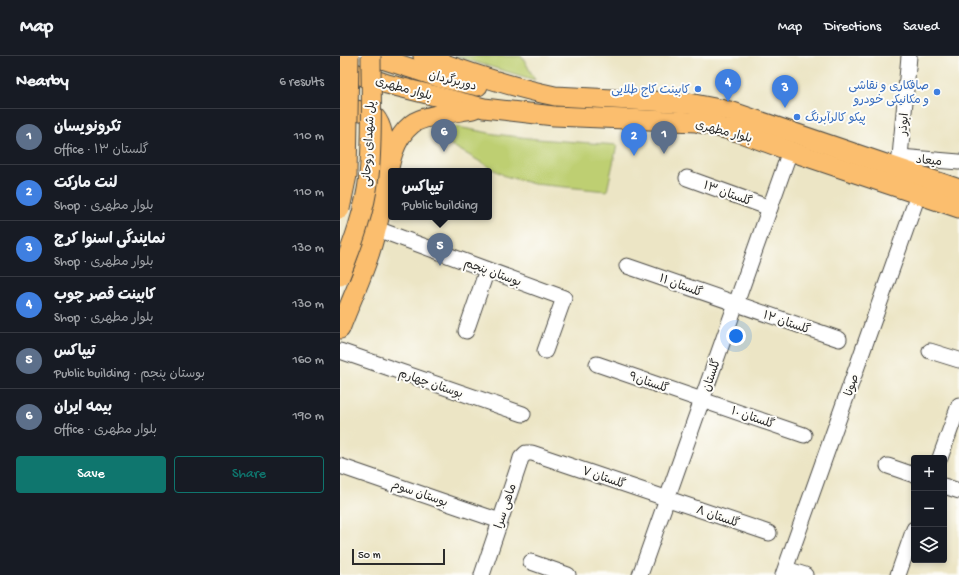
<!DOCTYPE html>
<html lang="en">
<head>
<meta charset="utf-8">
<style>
  body { margin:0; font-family:"Gochi Hand","Playpen Sans Arabic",sans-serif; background:#20242c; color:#f1f3f6 }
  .controls { position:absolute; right:12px; bottom:12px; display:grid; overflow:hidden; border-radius:4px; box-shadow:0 2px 6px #0003 }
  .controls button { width:36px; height:36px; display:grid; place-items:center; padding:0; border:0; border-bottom:1px solid #363941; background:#171b24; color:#f1f3f6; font:20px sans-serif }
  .scale { position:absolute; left:12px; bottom:10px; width:93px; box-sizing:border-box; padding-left:4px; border:2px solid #2b2b2b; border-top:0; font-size:11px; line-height:14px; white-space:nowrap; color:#2b2b2b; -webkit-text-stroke:3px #fdfcf7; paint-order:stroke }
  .you { position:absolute; left:396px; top:280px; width:14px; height:14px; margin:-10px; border:3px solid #fff; border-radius:50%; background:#1a73e8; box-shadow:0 0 0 6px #1a73e833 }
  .badge { display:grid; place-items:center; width:26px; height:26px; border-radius:50%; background:#0f766e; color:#fff; font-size:13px; font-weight:700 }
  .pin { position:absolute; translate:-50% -33px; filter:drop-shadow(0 1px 2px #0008) }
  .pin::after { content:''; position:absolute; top:21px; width:14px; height:12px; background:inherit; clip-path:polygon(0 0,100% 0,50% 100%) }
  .popup { position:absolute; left:48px; top:112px; width:104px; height:52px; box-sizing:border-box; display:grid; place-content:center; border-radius:4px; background:#171b24; filter:drop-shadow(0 1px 3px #0005); font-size:13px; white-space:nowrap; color:#9ea1a6 }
  .popup b { font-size:15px; color:#f1f3f6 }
  .popup::after { content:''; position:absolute; left:50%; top:100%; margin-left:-8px; border:8px solid transparent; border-top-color:#171b24 }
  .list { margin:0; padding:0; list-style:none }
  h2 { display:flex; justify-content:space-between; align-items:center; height:52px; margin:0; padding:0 16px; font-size:17px }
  h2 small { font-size:13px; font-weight:400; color:#9ea1a6 }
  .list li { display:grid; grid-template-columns:26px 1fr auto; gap:12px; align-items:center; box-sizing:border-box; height:56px; padding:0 16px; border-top:1px solid #363941 }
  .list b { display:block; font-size:15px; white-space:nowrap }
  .list p { margin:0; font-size:13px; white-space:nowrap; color:#9ea1a6 }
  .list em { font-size:13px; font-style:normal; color:#9ea1a6 }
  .actions { display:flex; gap:8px; padding:12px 16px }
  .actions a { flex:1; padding:9px 0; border:1px solid #0f766e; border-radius:4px; text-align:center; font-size:14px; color:#0f766e }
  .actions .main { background:#0f766e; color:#fff }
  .icon { flex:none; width:22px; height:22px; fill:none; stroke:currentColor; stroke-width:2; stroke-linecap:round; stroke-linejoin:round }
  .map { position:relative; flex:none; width:619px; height:519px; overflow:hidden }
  header { display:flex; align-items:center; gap:24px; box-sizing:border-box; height:56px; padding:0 20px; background:#171b24; border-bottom:1px solid #363941 }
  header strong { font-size:19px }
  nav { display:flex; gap:22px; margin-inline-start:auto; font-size:14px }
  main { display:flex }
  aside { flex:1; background:#171b24 }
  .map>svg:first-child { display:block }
</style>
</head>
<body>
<header>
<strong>Map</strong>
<nav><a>Map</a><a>Directions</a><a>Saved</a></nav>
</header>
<main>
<aside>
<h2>Nearby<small>6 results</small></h2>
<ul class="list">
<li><span class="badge" style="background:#5c6f8a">1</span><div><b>تکرونویسان</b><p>Office · گلستان ۱۳</p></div><em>110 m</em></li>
<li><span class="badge" style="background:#3f7fe0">2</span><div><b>لنت مارکت</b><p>Shop · بلوار مطهری</p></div><em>110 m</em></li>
<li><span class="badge" style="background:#3f7fe0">3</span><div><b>نمایندگی اسنوا کرج</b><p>Shop · بلوار مطهری</p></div><em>130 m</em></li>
<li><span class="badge" style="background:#3f7fe0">4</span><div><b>کابینت قصر چوب</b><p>Shop · بلوار مطهری</p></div><em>130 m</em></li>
<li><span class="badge" style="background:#5c6f8a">5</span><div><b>تیپاکس</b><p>Public building · بوستان پنجم</p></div><em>160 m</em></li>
<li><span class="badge" style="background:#5c6f8a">6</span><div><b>بیمه ایران</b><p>Office · بلوار مطهری</p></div><em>190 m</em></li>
</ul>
<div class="actions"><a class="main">Save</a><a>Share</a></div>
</aside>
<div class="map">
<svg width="619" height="519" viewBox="0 0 619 519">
  <rect width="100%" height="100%" fill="#fdfcf7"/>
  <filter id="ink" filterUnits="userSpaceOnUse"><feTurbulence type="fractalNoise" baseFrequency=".025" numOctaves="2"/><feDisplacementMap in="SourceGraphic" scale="8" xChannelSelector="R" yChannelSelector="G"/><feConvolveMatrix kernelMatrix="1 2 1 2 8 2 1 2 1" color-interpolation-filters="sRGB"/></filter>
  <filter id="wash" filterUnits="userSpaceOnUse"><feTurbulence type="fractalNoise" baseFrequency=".012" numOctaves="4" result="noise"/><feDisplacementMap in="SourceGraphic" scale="16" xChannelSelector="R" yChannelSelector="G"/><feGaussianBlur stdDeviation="0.9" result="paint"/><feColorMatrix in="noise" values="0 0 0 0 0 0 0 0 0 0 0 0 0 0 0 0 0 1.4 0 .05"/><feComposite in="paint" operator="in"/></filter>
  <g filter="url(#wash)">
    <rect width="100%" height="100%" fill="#ece5c5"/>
    <!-- green -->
    <g fill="#becf72" stroke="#747d4e">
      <polygon points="114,0 182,0 195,24"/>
      <polygon points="112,70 155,78 197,83 277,89 267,135 194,128 165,120 92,78"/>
    </g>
  </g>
  <g filter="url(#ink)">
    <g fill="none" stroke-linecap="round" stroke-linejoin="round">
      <defs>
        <g id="minor">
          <polyline points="560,101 619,106"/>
          <polyline points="559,112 569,0"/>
          <polyline points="347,122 430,152"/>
          <polyline points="37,173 224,242 205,295"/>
          <polyline points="287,210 499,283"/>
          <polyline points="126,275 147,214"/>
          <polyline points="0,295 183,358"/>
          <polyline points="590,295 619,304"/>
          <polyline points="257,308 464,379"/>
          <polyline points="600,402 619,349"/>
          <polyline points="0,410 160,465"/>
          <polyline points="548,410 574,419"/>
          <polyline points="604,430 619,435"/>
          <polyline points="191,506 228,519"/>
          <polyline points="446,513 465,519"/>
          <polyline points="142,519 179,409 181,402 186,397 192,397 201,400 429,477"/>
          <polyline points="300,519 450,95"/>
          <polyline points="443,519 578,139"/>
          <polyline points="558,519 574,473"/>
        </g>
        <g id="major">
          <polyline points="33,0 101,22 138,30"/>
          <path d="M83,0C126,16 170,31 215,40L349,47L390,55L619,133"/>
          <polyline points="0,12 47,28 144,52 214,60 356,66 398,76 450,95 619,152"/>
          <path d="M0,57C7,54 13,53 21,55C26,56 31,58 35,61C45,72 45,98 47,112"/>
          <path d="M0,273C9,249 20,226 28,202C34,185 38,167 42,149C48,123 48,87 72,68C83,59 118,56 133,53"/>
        </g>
      </defs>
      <!-- minor casing -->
      <use href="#minor" stroke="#484742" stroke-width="17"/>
      <!-- major casing -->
      <use href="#major" stroke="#484742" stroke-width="21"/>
      <!-- minor -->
      <use href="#minor" stroke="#fff" stroke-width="15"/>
      <!-- major -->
      <use href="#major" stroke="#fbbe6e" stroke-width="19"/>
      <defs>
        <g id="major-bridge">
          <polyline points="0,153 7,119 9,0"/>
          <path d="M0,220C13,188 25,155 29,120C33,80 31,40 31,0"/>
        </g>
      </defs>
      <!-- major-bridge casing -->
      <use href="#major-bridge" stroke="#484742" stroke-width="21" stroke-linecap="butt"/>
      <!-- major-bridge -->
      <use href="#major-bridge" stroke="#fbbe6e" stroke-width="19"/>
    </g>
  </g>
  <!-- markers -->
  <g fill="#3f7fe0" stroke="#fdfcf7" stroke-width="1.5">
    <circle cx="358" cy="33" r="4"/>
    <circle cx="597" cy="36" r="4"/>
    <circle cx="457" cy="61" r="4"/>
  </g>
  <g text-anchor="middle" stroke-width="4" stroke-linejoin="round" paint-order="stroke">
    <!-- street labels -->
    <g font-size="12" fill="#2b2b2b" stroke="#fdfcf7">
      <text transform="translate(113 24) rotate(14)" y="4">دوربرگردان</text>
      <text transform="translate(64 32) rotate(16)" y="4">بلوار مطهری</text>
      <text transform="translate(563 68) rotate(-85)" y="4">ابوذر</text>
      <text transform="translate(384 75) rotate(15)" y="4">بلوار مطهری</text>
      <text transform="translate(28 88) rotate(-87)" y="4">پل شهدای روحانی</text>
      <text transform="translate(589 104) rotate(5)" y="4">میعاد</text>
      <text transform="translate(388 137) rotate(20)" y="4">گلستان ۱۳</text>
      <text transform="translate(153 216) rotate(20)" y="4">بوستان پنجم</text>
      <text transform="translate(341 229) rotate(20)" y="4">گلستان ۱۱</text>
      <text transform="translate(447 266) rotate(19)" y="4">گلستان ۱۲</text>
      <text transform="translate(371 319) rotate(-71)" y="4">گلستان</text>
      <text transform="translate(309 326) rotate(19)" y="4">گلستان۹</text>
      <text transform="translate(91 327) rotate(19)" y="4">بوستان چهارم</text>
      <text transform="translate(511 329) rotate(-71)" y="4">صونا</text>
      <text transform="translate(413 361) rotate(19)" y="4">گلستان ۱۰</text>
      <text transform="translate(264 421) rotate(19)" y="4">گلستان ۷</text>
      <text transform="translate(80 437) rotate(19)" y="4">بوستان سوم</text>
      <text transform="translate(165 450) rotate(-72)" y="4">ماهی سرا</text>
      <text transform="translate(378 460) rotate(19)" y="4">گلستان ۸</text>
    </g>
    <!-- shop labels -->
    <g font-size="12" fill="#366cbe" stroke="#fdfcf7" text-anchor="end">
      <text x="589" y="33">صافکاری و نقاشی<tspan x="589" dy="14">و مکانیکی خودرو</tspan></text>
      <text x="350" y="37">کابینت کاج طلایی</text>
      <text x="465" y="65" text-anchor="start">پیکو کالرآبرنگ</text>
    </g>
  </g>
</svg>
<div class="controls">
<button>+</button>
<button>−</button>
<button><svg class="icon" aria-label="layers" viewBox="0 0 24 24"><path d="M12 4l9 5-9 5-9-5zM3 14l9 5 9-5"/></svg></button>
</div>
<div class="scale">50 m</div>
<div class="you"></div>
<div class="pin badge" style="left:324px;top:98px;background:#5c6f8a">1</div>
<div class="pin badge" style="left:294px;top:100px;background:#3f7fe0">2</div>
<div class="pin badge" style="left:445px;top:52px;background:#3f7fe0">3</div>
<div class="pin badge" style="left:388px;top:46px;background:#3f7fe0">4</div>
<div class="pin badge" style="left:100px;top:210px;background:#5c6f8a">5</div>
<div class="popup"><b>تیپاکس</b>Public building</div>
<div class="pin badge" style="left:104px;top:96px;background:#5c6f8a">6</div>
</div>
</main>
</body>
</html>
